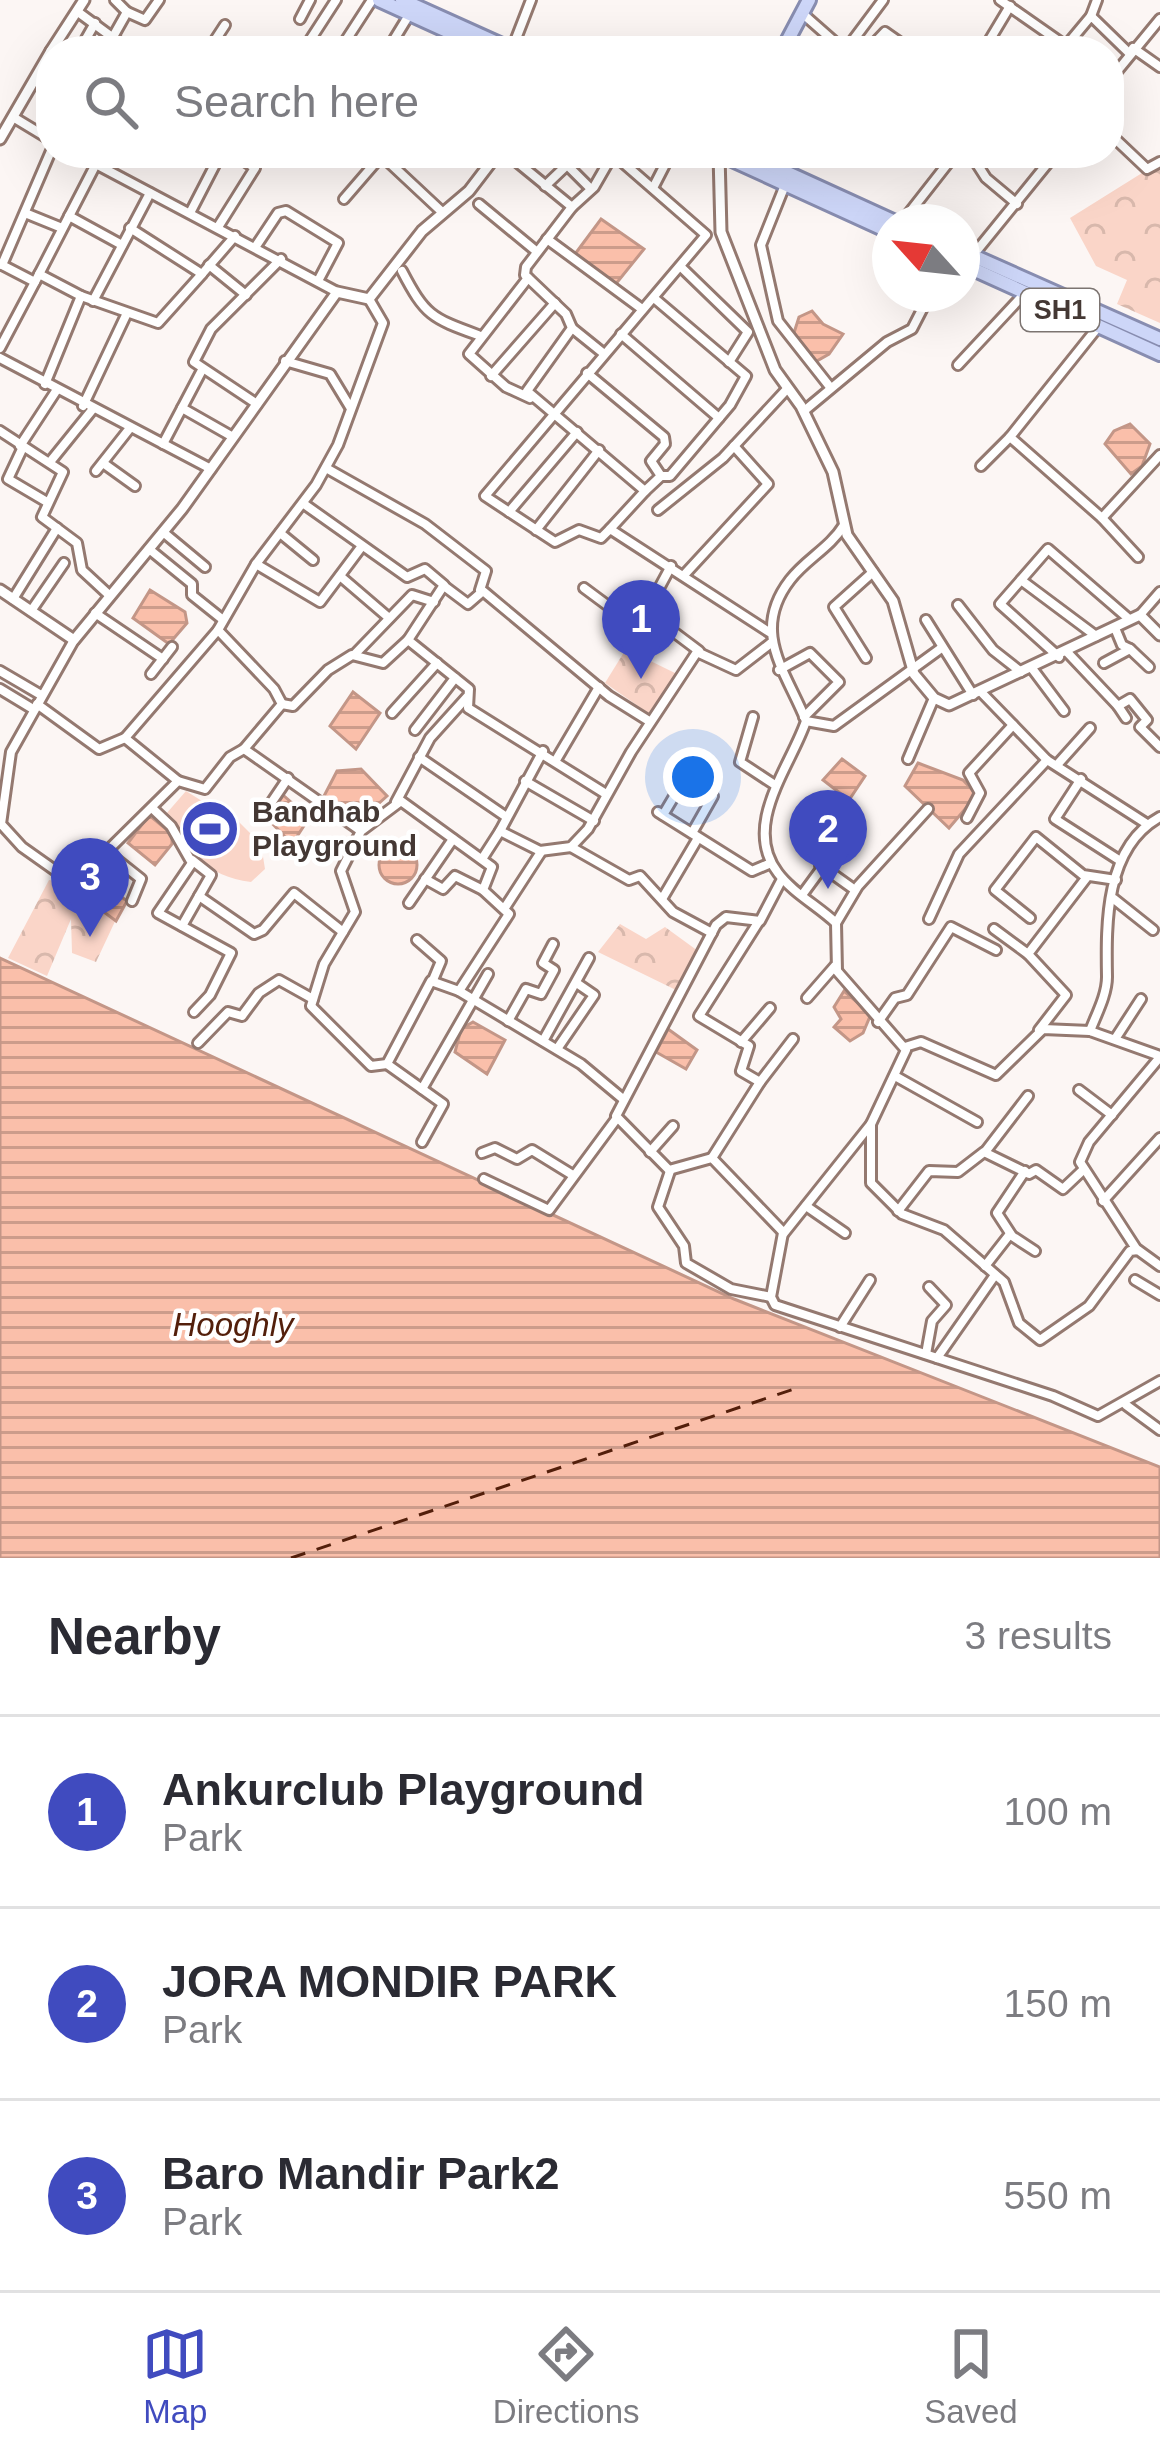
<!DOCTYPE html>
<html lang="en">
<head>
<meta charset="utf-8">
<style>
  body { margin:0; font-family:Arial,sans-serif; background:#f7f7f7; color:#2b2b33 }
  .compass { position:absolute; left:872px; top:204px; width:108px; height:108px; border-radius:50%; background:#fff; box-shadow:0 12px 48px #0002; rotate:297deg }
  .you { position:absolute; left:693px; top:777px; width:42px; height:42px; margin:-30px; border:9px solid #fff; border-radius:50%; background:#1a73e8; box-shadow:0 0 0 18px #1a73e833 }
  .badge { display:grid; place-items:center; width:78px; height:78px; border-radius:50%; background:#404bbf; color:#fff; font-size:39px; font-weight:700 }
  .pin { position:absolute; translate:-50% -99px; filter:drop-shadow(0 3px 6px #0008) }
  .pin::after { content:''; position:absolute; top:63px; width:42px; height:36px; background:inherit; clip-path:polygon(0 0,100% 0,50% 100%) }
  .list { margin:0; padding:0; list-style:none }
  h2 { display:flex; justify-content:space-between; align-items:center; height:156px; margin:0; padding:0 48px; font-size:51px }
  h2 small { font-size:39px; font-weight:400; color:#7c7c81 }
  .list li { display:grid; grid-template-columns:78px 1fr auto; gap:36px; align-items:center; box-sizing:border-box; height:192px; padding:0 48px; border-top:3px solid #e1e1e2 }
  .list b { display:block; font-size:45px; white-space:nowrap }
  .list p { margin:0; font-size:39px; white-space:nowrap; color:#7c7c81 }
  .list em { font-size:39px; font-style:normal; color:#7c7c81 }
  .icon { flex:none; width:66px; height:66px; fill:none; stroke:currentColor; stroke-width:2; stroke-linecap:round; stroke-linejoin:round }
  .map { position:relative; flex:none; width:1160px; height:1558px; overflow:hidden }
  .search { position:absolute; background:#fff; box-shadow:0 12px 48px #0002; left:36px; right:36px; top:36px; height:132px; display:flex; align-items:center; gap:30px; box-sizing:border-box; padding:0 42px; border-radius:48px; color:#7c7c81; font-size:45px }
  .sheet { height:732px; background:#fff }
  nav { display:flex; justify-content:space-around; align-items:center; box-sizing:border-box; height:168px; border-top:3px solid #e1e1e2; background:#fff; font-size:33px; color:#7c7c81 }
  nav a { display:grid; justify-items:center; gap:6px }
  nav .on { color:#404bbf }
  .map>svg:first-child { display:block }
</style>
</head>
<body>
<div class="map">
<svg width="1160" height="1558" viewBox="0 0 1160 1558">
  <defs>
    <pattern id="park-crowns" width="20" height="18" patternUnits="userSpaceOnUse" patternTransform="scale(3)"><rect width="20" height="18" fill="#fad5c8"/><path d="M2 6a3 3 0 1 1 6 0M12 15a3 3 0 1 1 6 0" fill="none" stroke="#d8b8ac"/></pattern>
    <pattern id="water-rules" width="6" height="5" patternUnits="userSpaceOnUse" patternTransform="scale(3)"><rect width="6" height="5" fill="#fabfaa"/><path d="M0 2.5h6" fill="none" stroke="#cc9c8b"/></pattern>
  </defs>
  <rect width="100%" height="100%" fill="#fcf6f4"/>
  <!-- park -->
  <g fill="url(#park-crowns)">
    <polygon points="1160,168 1160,323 1117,304 1127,280 1096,266 1070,218 1142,173"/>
    <polygon points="626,649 677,674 668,696 651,715 605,683"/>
    <polygon points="49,880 63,882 72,910 81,890 118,915 96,962 72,953 71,919 47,976 8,958"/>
    <polygon points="620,924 646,939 665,927 698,951 678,991 598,952"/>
  </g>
  <!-- pitch -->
  <path fill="#fad5c8" d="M186,791L221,813L225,808L261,844L265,869L251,882C206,876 188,852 166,814Z"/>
  <!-- water -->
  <g fill="url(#water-rules)" stroke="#c39687" stroke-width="3">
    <polygon points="601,219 644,249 615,285 575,254"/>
    <polygon points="812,311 823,324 843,334 829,354 815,362 793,336 799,317"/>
    <polygon points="1130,424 1150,444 1142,466 1131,474 1105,444 1114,431"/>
    <polygon points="150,590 185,612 187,623 169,644 133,618"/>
    <polygon points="353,692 380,713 356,749 330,726"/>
    <polygon points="842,759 865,776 849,800 823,780"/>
    <polygon points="918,763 963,780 977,795 949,828 905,786"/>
    <polygon points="361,769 387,796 358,822 323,798 337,771"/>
    <polygon points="283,795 309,818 292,844 268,819"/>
    <polygon points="149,815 172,834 172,844 155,865 128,843"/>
    <circle cx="398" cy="865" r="19"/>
    <polygon points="95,878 127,901 116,921 81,895"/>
    <polygon points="0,958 734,1299 1160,1467 1160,1558 0,1558"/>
    <polygon points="844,991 871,1014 863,1033 850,1041 834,1027 841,1019 834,1007"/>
    <polygon points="473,1022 505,1040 487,1074 455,1052 461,1029"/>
    <polygon points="668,1029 697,1050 686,1069 656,1052"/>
  </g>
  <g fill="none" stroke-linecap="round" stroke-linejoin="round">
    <!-- ferry -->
    <polyline stroke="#531f0b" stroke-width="3" stroke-dasharray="15 12" stroke-linecap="butt" points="291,1558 794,1389"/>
    <defs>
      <g id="minor">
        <polyline points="1000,0 1066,46 1091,16 1129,53"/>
        <polyline points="78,12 131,51"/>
        <polyline points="127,12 145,20 159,0"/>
        <polyline points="803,14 845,51"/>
        <polyline points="1091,16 1097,0"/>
        <polyline points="300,19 310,0"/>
        <polyline points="1133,48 1160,67"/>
        <polyline points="512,49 531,0"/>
        <polyline points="79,51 95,23"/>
        <polyline points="105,51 127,12 115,0"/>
        <polyline points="208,51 225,25"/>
        <polyline points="303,51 336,0"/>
        <polyline points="339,51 372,0"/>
        <polyline points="387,51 409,15"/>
        <polyline points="845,51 883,0"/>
        <polyline points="867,51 885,32 912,51"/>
        <polyline points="983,51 1010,6"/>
        <polyline points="1109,81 1160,19"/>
        <polyline points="13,117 51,140"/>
        <polyline points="1109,133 1147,169 1160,162"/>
        <polyline points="46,137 51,126"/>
        <polyline points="75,153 337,292"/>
        <polyline points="379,153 441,211"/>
        <polyline points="970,153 986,178 1017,204"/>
        <polyline points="314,160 319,153"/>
        <polyline points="517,162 572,207 594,187 613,154 706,235 485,496 555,542 579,530 601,538 610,529 769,632"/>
        <polyline points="785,185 761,245 773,299 778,321 830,387"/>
        <polyline points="545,186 567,165 591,189"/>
        <polyline points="653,188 671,153"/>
        <polyline points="344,199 382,155"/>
        <polyline points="479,204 536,251"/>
        <polyline points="572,207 526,267 525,275 566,314 572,328 527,391 645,491 610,529"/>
        <polyline points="25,213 62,228"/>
        <polyline points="190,213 221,153"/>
        <polyline points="69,216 122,245"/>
        <polyline points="902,222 956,153"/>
        <polyline points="218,227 255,168 232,153"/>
        <polyline points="547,239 642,309"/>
        <polyline points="256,246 278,213 286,211 338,243 318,281"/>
        <polyline points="970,259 1056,153"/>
        <polyline points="2,265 35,282 96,164"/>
        <polyline points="2,265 51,151"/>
        <polyline points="209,265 246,295"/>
        <polyline points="681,267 748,332 729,362"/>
        <path d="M402,271C425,315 431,318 478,335"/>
        <polyline points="39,274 81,296 45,384"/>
        <polyline points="202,274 235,236"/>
        <polyline points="528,278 469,354 506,387 530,398"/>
        <polyline points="81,296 158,323 202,274 130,228"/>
        <polyline points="654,298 746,376 730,405 670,476 661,476"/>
        <polyline points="93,301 150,193"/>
        <polyline points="1098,327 1010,437 1102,518 1160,455"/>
        <polyline points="572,328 603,353"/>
        <polyline points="621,334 719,418"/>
        <polyline points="0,348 35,282"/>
        <polyline points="0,358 211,469"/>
        <polyline points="285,361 330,374 350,407"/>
        <polyline points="958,365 1025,293"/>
        <polyline points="587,373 664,437 665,444 651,461 661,476 645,491"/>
        <polyline points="491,376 555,303"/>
        <polyline points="257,404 194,362 211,329 281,259"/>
        <polyline points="83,406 127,313"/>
        <polyline points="182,408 233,437"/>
        <polyline points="804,411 887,342 912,329 930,294"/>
        <polyline points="0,431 63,472 42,517 77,543 82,570 109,595"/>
        <polyline points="163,444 202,370"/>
        <polyline points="20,446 56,391"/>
        <polyline points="23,447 8,479 47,502"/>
        <polyline points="50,462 92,410"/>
        <polyline points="103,463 135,486"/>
        <polyline points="981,466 1010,437"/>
        <polyline points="326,468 425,524 486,571 480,590"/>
        <polyline points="96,471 130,428"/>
        <polyline points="304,504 407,577 425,569 444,585 408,640"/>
        <polyline points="658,510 723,458 787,389"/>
        <polyline points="509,512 577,432"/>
        <polyline points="1102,518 1138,557"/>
        <path d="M844,525C830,548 806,559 790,580C750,632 786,671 806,721C791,766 741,825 778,873C793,893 818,906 836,923L837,971L906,1050L871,1124V1183L902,1214L944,1230L1004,1282L1019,1323L1040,1340L1089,1306L1130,1251L1138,1250L1160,1266"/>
        <polyline points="536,530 599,450"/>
        <polyline points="163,532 205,567"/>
        <polyline points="280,533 313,560"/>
        <polyline points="149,549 192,584 192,595 222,619"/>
        <polyline points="256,564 320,602 362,546"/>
        <polyline points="685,574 768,484 734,446"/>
        <polyline points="340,576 389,618"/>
        <polyline points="1021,580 1048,549 1129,619"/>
        <polyline points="444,586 468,604 483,591 609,696 649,721"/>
        <polyline points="584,588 615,611 628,606 655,618 699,651"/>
        <polyline points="13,599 57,528"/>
        <polyline points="958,605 993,650 1021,672"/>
        <polyline points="31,611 64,563"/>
        <polyline points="95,613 163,659"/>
        <polyline points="1140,615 1160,592"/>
        <polyline points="926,620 973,695"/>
        <polyline points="218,630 274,689 282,704 244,749"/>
        <polyline points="636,631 671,566"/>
        <polyline points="74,640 11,752 1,824 22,847 63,876 100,858 178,781 205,789 230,757 244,749 361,831 341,871 355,912 324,964 311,1006 371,1066 387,1064 431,981 459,991 509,914 483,890 492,867 401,801 361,831"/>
        <polyline points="1130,649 1149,667"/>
        <polyline points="1067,652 1118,706 1130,699 1147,720 1140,727 1160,747"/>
        <polyline points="355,654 412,595 434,602"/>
        <polyline points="1059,657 1000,604 1021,580 1096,636"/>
        <polyline points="866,658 834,607 873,572"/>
        <polyline points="1104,663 1130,649 1122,645 1115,628"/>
        <polyline points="1031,667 1064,711"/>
        <polyline points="779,670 810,653 839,682 804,717"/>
        <polyline points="0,671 41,695"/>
        <polyline points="151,674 172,647"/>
        <polyline points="0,689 33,709"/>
        <polyline points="983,694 1047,760 1147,824"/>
        <polyline points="37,704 99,749 125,738"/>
        <polyline points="282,704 293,706 328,670 352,655 383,663 408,640 469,689 468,708 606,794"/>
        <polyline points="1118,706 1126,718"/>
        <polyline points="392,713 437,663"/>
        <polyline points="753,717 740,762 775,785"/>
        <polyline points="806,721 834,726 940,649"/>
        <polyline points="415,730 455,678"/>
        <polyline points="419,757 505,816"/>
        <polyline points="908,759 934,698"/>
        <polyline points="556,760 599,687"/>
        <polyline points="1057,765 1090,728"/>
        <polyline points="1081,779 1055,819 1119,860"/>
        <polyline points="178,781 125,738 218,630 256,564 316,485 338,445 383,323 369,299"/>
        <polyline points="525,781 594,821"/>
        <polyline points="396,802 430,738 467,697"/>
        <polyline points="152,808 171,826 192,863 158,913 231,953 210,995 194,1012"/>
        <polyline points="658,812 752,871 771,863"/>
        <polyline points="663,815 685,778"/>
        <polyline points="261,818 288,778"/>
        <polyline points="967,818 980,793 969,773 1013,725"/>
        <polyline points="500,831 543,751"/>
        <polyline points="692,833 713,796"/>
        <polyline points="571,847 629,880 640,876 673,912 712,933"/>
        <polyline points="107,852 141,879 132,901"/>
        <polyline points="482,859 500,831 540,851 571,847 588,829 631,752 697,652 736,670 771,643"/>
        <polyline points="820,865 855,890"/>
        <polyline points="425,879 443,889 455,876 483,890"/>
        <polyline points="782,879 760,921 726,917 716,925 616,1116 669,1170 712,1158 784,1233 871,1124"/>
        <polyline points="802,895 855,823"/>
        <polyline points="199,896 254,934 263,930 294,893 343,932"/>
        <polyline points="662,899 698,838"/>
        <polyline points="1114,899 1153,930"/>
        <polyline points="409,903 453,839"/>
        <polyline points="506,906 541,852"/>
        <polyline points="1030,918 995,890 1036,837 1083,875 1116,880"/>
        <polyline points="929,919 959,854 1047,760"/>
        <polyline points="836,923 858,886 928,809"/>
        <polyline points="182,926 211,875 192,860"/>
        <polyline points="994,929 1028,954"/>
        <polyline points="417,940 441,961 433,980"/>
        <polyline points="459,991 581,1064 623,1099"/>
        <polyline points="807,998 835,966"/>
        <polyline points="508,1021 526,989 541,994 554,970 543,963 553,944"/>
        <polyline points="878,1022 895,998 907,995 951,927 996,950"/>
        <polyline points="1039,1030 1066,995 1028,954 1087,877"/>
        <path d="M1090,1031C1096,1015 1107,995 1107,977C1106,923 1105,847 1160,817"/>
        <polyline points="1115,1039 1141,999"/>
        <polyline points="543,1041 589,958"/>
        <polyline points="741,1042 770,1008"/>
        <polyline points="198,1043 228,1012 242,1016 259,993 279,980 313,999"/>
        <polyline points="905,1047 921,1042 996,1075 1043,1029 1090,1031 1160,1056"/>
        <polyline points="557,1049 594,995 578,984"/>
        <polyline points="387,1064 443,1104 422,1142"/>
        <polyline points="895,1076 977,1122"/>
        <polyline points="760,1082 793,1039"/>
        <polyline points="422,1089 488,974"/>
        <polyline points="1079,1090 1112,1115"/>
        <polyline points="650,1152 673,1126"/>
        <polyline points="985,1152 1028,1096"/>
        <polyline points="482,1153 495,1148 517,1159 532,1150 571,1174"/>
        <polyline points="712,1158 760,1082 741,1071 749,1046 699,1016 759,921"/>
        <polyline points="670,1171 658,1207 684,1246 686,1263 731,1289 771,1297"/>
        <polyline points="1025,1171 997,1213 1012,1236 1035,1251"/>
        <polyline points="484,1179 549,1210 617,1118"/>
        <polyline points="1103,1201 1160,1138"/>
        <polyline points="806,1206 845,1233"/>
        <polyline points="898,1211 929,1171 958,1172 984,1152 1029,1174 1036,1170 1063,1189 1082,1171"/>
        <polyline points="783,1233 771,1297 775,1305 1053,1396 1098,1416 1160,1381"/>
        <polyline points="1137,1250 1080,1162 1089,1142 1160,1057"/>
        <polyline points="985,1266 1010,1234"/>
        <polyline points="1135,1280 1160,1295"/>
        <polyline points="840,1327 870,1280"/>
        <polyline points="926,1354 932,1321 946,1305 929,1287"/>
        <polyline points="937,1358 995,1275"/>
        <polyline points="1126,1405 1160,1430"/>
      </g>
      <g id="tertiary">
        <polyline points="51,51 84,0"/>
        <polyline points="0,139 51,51"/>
        <polyline points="719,154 721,232 775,370 801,406 833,472 847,535 893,601 914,674 934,698 949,705 1140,615 1160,635"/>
        <polyline points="0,590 74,640 182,509 337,292 369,299 422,231 469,191 498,153"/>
      </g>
      <g id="primary">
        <polyline points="379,0 491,51"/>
        <polyline points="402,0 515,51"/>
        <polyline points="782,51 809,0"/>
        <polyline points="717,153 890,232"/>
        <polyline points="744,153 895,222"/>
        <polyline points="962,251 1160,339"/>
        <polyline points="962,264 1160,354"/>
      </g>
    </defs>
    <!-- minor casing -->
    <use href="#minor" stroke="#947970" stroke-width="14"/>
    <!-- tertiary casing -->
    <use href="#tertiary" stroke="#947970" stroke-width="15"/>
    <!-- primary casing -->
    <use href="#primary" stroke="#888db0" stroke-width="18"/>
    <!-- minor -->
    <use href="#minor" stroke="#fff" stroke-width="8"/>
    <!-- tertiary -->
    <use href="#tertiary" stroke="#fff" stroke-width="9"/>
    <!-- primary -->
    <use href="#primary" stroke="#cdd6f8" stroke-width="12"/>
  </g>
  <!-- icons -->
  <defs>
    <symbol id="stadium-disc" viewBox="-11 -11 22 22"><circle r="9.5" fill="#404bbf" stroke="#fff"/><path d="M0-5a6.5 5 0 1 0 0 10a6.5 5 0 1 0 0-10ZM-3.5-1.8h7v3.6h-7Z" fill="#fff"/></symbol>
  </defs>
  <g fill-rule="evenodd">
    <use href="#stadium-disc" x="177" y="796" width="66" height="66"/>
  </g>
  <g text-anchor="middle" stroke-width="9" stroke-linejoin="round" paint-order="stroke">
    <!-- shield labels -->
    <rect fill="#fff" stroke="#7c7471" stroke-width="3" x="1021" y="289" width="78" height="42" rx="9"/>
    <g font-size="27" font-weight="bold" fill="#443834">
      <text x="1060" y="319">SH1</text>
    </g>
    <!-- poi labels -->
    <g font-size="30" font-weight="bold" fill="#443834" stroke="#fff" text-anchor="start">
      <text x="252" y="822">Bandhab<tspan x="252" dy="34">Playground</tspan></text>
    </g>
    <!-- water labels -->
    <g font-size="33" font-style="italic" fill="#531f0b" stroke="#fff">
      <text x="233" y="1336">Hooghly</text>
    </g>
  </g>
</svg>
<svg class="compass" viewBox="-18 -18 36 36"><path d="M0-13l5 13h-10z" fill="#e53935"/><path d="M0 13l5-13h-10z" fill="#7c7c81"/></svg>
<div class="you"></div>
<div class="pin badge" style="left:641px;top:679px">1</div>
<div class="pin badge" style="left:828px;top:889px">2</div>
<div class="pin badge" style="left:90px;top:937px">3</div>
<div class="search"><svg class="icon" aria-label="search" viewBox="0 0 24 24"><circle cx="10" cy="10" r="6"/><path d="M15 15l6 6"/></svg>Search here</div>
</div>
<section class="sheet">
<h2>Nearby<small>3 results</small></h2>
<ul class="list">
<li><span class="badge">1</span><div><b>Ankurclub Playground</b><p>Park</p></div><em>100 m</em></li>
<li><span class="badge">2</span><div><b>JORA MONDIR PARK</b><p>Park</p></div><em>150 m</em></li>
<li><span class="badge">3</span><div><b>Baro Mandir Park2</b><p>Park</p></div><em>550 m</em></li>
</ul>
</section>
<nav>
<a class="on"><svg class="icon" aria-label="map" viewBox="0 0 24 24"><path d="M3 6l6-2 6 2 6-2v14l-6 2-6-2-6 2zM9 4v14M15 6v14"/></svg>Map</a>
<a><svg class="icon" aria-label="directions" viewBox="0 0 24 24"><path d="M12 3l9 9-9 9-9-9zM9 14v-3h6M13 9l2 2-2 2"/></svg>Directions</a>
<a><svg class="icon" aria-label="saved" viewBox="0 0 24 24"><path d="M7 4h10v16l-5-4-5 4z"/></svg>Saved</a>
</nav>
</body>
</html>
